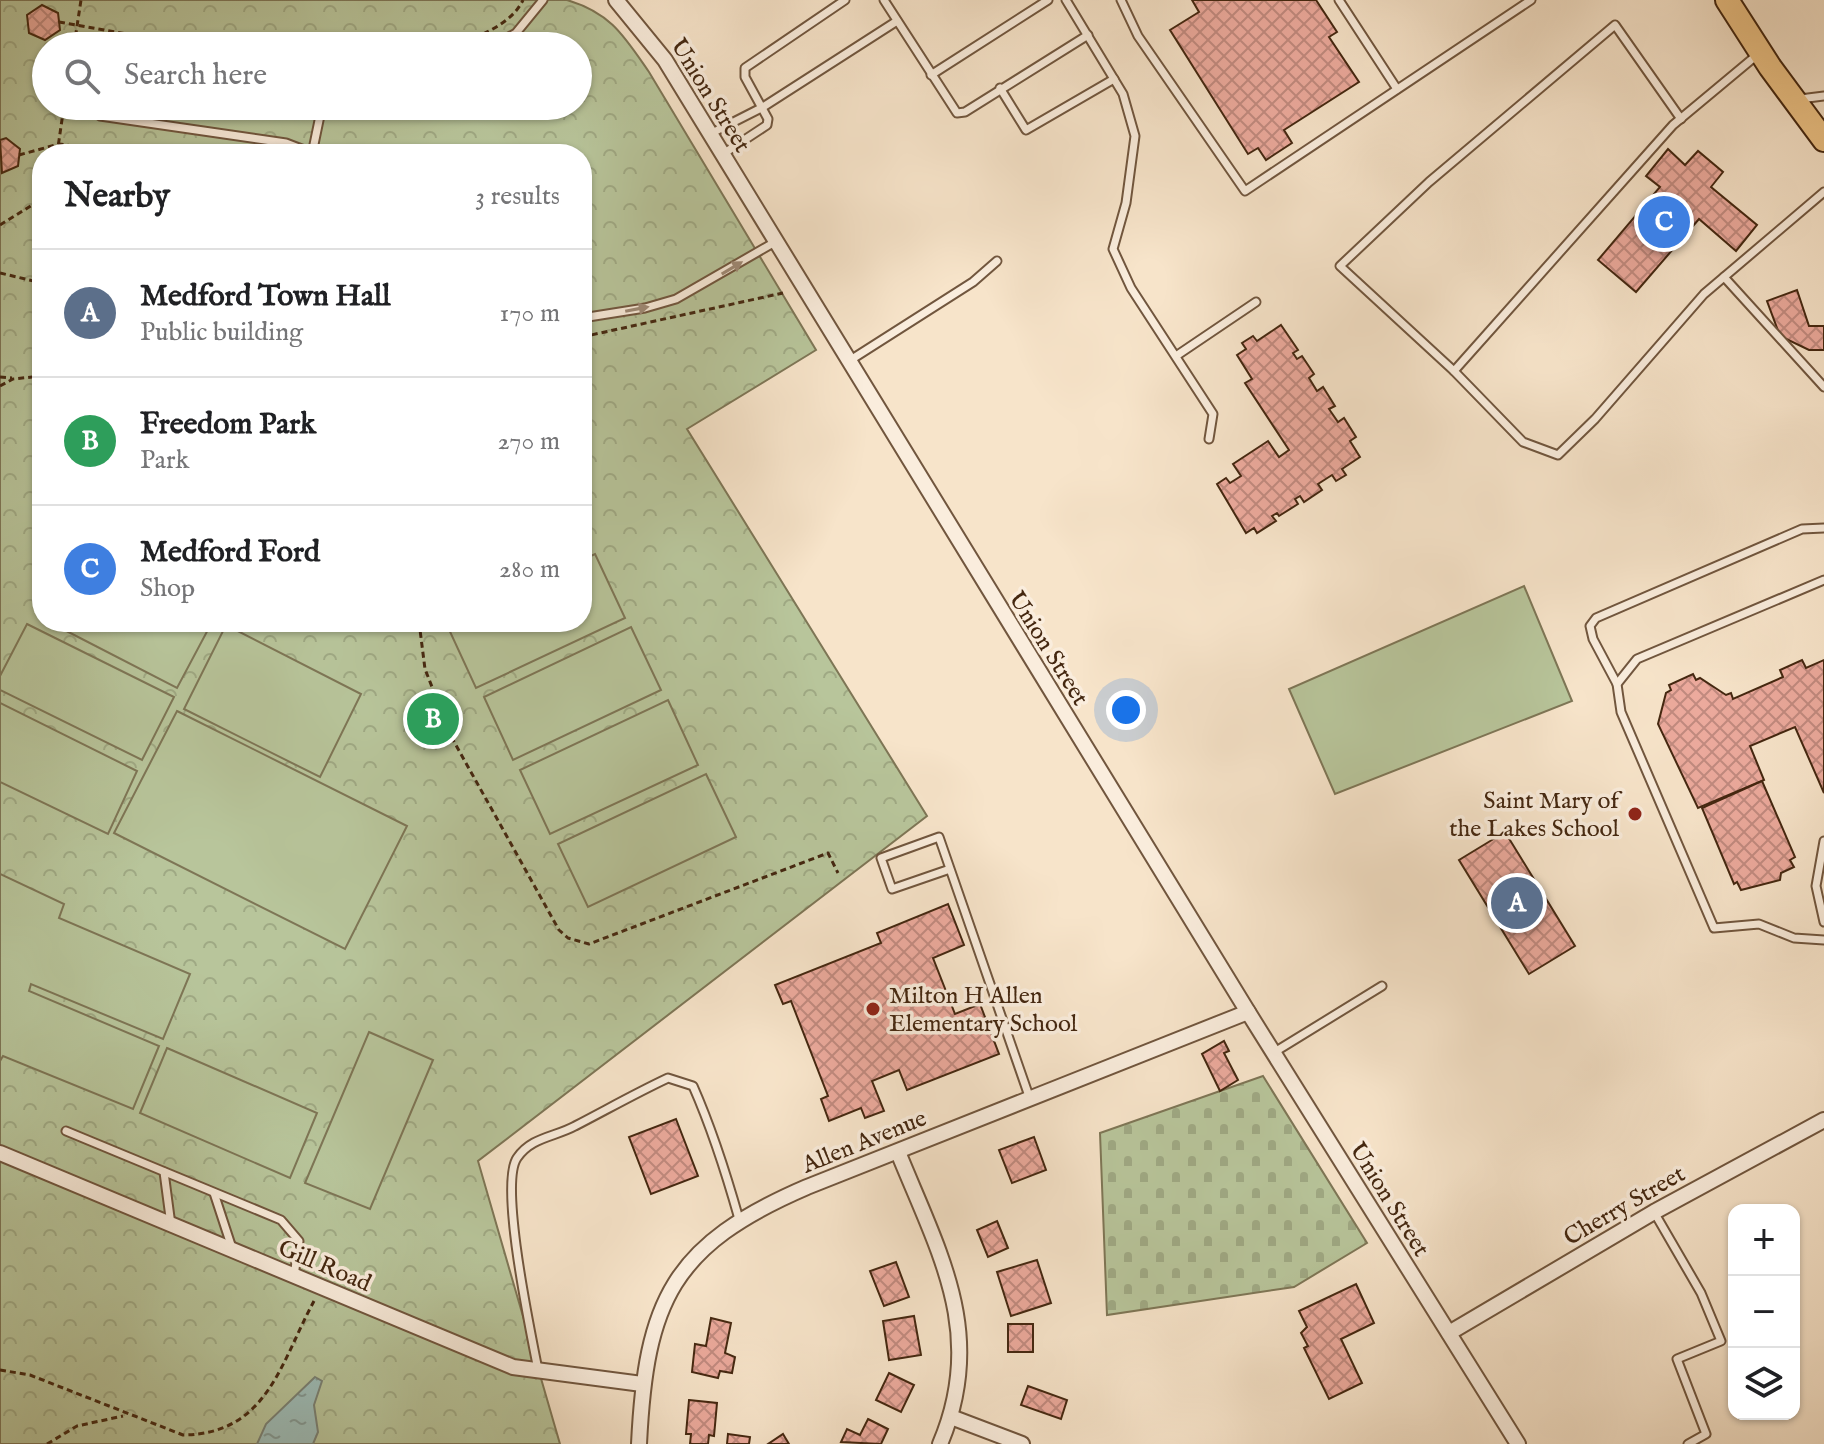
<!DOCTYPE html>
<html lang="en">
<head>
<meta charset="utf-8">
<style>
  body { margin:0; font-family:"IM FELL English",serif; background:#f6f6f6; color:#202124 }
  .controls { position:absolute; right:24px; bottom:24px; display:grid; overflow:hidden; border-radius:16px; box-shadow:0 2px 6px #0004 }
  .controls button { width:72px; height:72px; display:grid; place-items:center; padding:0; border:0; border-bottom:2px solid #e0e0e0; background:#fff; color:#202124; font:40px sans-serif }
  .you { position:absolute; left:1126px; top:710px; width:28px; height:28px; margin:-20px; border:6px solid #fff; border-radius:50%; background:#1a73e8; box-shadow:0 0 0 12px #1a73e833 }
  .badge { display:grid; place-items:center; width:52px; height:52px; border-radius:50%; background:#7c3aed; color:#fff; font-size:26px; font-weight:700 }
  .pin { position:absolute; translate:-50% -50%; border:4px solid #fff; box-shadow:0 2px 8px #0006 }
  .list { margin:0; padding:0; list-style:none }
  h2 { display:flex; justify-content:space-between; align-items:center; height:104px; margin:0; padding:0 32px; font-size:34px }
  h2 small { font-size:26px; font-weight:400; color:#757577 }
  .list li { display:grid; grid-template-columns:52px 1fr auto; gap:24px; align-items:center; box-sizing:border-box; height:128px; padding:0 32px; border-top:2px solid #e0e0e0 }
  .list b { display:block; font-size:30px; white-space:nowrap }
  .list p { margin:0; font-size:26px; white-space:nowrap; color:#757577 }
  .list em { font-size:26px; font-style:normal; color:#757577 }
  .icon { flex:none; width:44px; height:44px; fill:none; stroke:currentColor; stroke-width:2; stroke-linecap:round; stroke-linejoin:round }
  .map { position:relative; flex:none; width:1824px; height:1444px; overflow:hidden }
  .search { position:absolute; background:#fff; box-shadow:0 2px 6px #0004; left:32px; top:32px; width:560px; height:88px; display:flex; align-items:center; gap:20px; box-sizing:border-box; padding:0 28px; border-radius:44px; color:#757577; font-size:30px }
  .panel { position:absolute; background:#fff; box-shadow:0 2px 6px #0004; left:32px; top:144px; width:560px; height:488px; border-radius:32px }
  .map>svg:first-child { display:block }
</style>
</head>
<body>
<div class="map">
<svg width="1824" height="1444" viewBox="0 0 1824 1444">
  <defs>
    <pattern id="cemetery-stones" width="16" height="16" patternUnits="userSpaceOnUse" patternTransform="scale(2)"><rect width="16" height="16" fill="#b8c59b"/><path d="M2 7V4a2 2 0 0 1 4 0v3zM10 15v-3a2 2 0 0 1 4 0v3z" fill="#9fa984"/></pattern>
    <pattern id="park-crowns" width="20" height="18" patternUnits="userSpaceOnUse" patternTransform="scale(2)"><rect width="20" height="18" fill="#b8c59b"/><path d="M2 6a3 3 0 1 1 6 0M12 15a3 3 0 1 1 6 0" fill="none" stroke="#9fa984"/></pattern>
    <pattern id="water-ripples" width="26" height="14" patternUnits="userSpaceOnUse" patternTransform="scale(2)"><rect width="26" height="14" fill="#9dbeba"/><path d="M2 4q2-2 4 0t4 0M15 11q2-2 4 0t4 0" fill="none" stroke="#829a96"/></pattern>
    <pattern id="building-cross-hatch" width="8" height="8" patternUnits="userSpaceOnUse" patternTransform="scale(2)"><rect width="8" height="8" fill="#ecaa9d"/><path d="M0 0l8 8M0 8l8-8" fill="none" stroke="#c18a7f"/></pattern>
  </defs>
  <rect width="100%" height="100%" fill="#f7e4ca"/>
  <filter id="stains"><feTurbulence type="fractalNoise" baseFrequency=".0025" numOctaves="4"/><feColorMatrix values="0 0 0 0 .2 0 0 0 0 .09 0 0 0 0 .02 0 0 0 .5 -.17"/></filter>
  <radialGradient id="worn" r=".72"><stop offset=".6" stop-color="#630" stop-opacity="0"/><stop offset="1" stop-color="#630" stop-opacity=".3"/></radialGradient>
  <!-- cemetery -->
  <polygon fill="url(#cemetery-stones)" stroke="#7e7656" stroke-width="2" points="1263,1076 1367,1243 1294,1287 1107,1315 1100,1133"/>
  <!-- park -->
  <path fill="url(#park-crowns)" stroke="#7e7656" stroke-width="2" fill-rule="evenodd" d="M0,0H567C611,13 624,36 649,72L816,350L687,429L927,816L478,1161L560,1444H0ZM46,46H578V106H46ZM42,154H582V622H42Z"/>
  <!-- pitch -->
  <g fill="#b8c59b" stroke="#7e7656" stroke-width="2">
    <polygon points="595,554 625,618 476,688 446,623 582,622 582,560"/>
    <polygon points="1524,586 1572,701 1335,794 1289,689"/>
    <polygon points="49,622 206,622 211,624 177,688"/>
    <polygon points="27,624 174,697 142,760 0,690 0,676"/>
    <polygon points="226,625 361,694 320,777 184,709"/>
    <polygon points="631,627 661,690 513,760 484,697"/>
    <polygon points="668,700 698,765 550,834 520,770"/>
    <polygon points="0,703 137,771 108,834 0,782"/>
    <polygon points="177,711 407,826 345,949 114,833"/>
    <polygon points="706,774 736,837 588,907 558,844"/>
    <polygon points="0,874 64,904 59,918 190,974 163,1039 31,984 29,991 159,1046 133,1109 3,1056 0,1061"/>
    <polygon points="369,1032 433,1060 370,1209 305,1183"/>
    <polygon points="167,1048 317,1113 290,1178 140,1113"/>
  </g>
  <!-- water -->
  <polygon fill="url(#water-ripples)" stroke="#798276" stroke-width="2" points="315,1377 322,1381 314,1405 318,1432 313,1444 257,1444 266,1424"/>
  <!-- building -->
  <g fill="url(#building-cross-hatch)" stroke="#442710" stroke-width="2">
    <polygon points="1192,0 1316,0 1337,32 1329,37 1359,82 1284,130 1292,143 1266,160 1258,148 1248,154 1170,30 1199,12"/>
    <polygon points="42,5 58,13 60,30 45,40 29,33 27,15"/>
    <polygon points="6,138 20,149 18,166 2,173 0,140"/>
    <polygon points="1668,149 1685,165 1698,151 1723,172 1711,187 1757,225 1736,251 1699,219 1636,292 1598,260 1660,187 1646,176"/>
    <polygon points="1797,290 1809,326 1824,326 1824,350 1809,350 1780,336 1767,301"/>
    <polygon points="1281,325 1298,350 1293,353 1297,359 1302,356 1314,374 1309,378 1317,391 1323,387 1335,406 1329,409 1338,422 1344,418 1356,437 1350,441 1360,457 1342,469 1346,475 1336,481 1332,475 1318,484 1322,490 1304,502 1300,496 1295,499 1298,504 1279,516 1277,513 1272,516 1276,521 1257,533 1254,528 1246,533 1217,484 1226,478 1230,483 1241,476 1233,464 1268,441 1279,457 1289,450 1245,383 1252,379 1237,355 1246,349 1242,343 1253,336 1257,341"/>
    <polygon points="1802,660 1806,668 1824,660 1824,793 1795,727 1750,746 1764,780 1698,808 1658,724 1666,693 1671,690 1669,685 1693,674 1696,680 1700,678 1726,695 1731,693 1733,699 1783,677 1780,670"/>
    <polygon points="1762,781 1795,857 1790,860 1794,867 1781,873 1780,880 1741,890 1737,882 1734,884 1702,808"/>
    <polygon points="1505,832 1575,946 1529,974 1459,860"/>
    <polygon points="948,904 964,945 933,958 955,1014 980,1004 999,1054 907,1090 899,1070 872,1081 884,1111 865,1118 861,1108 829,1121 821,1099 828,1096 791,1001 783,1004 775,985 881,943 877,933"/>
    <polygon points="1224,1041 1229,1051 1224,1053 1238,1080 1220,1091 1202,1054"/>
    <polygon points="676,1119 698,1176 651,1194 629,1137"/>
    <polygon points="1034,1137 1046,1170 1012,1183 999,1150"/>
    <polygon points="997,1221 1008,1248 988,1257 977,1230"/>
    <polygon points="1037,1260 1051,1303 1011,1316 997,1272"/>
    <polygon points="896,1262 909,1297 884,1306 870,1271"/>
    <polygon points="1356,1284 1374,1323 1341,1339 1362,1383 1329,1399 1304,1348 1308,1346 1301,1333 1307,1327 1299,1311"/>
    <polygon points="914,1316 921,1355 889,1360 883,1321"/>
    <polygon points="711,1318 731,1323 725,1353 735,1357 732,1373 720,1371 718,1378 692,1372 695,1344 706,1346"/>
    <rect x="1008" y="1324" width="25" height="28"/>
    <polygon points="889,1373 914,1385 901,1412 876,1400"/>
    <polygon points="1028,1386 1067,1400 1061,1419 1021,1405"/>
    <polygon points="689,1400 717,1403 714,1436 709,1435 708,1444 690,1444 691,1434 686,1434"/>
    <polygon points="868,1419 888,1429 881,1444 841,1442 847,1429 860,1435"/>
    <polygon points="728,1434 750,1437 749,1444 727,1444"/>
    <polygon points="783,1434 789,1444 768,1444"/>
  </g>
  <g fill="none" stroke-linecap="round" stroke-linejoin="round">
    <defs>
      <g id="service">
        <polyline points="884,0 957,113 965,112 1088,35"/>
        <polyline points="1066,0 1123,94 1135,136 1126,203 1113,249 1131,288 1213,414 1209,439"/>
        <polyline points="1121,0 1138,36 1245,191 1531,0"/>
        <polyline points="1339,0 1397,89"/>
        <polyline points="493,46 516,33 543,0"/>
        <polyline points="1757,55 1673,125 1454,371 1523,442 1558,455 1595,419 1704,294 1824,192"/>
        <polyline points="931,75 1048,0"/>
        <polyline points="1000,88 1026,130 1114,79"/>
        <polyline points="1800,99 1824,96"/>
        <polyline points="102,106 100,116 286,143 312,153"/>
        <polyline points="710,134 763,107 897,21"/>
        <polyline points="312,154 322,106"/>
        <polyline points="723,154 767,125 768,119 745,77 745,68 845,0"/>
        <polyline points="1724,277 1824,387"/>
        <polyline points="582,318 645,308 676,299 775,242"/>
        <polyline points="1176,356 1256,302"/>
        <polyline points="849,361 973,282 997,261"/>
        <polyline points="1454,371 1340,266 1429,182 1615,25 1681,119"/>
        <polyline points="1824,580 1637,659 1617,684 1621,712 1714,928 1759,924 1794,938 1824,940"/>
        <polyline points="1617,684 1593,639 1590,626 1596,618 1802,529 1824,528"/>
        <polyline points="1824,841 1816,886 1824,922"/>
        <polyline points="950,869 892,889 881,858 939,837 1030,1099"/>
        <polyline points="1273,1053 1382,986"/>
        <polyline points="66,1131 281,1220 299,1241 294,1276"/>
        <polyline points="164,1172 171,1225"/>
        <polyline points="214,1193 232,1248"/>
        <polyline points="1654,1212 1701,1293 1721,1341 1677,1359 1706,1434 1688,1444"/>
        <path d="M538,1370C531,1333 499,1185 517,1158C531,1137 555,1137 575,1126C606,1110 636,1093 668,1078L693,1086C712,1129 726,1173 739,1219"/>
      </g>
      <g id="minor">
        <polyline points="616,0 665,60 1248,1012 1518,1444"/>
        <path d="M898,1152C939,1253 987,1334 940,1444"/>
        <polyline points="0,1153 513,1367 642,1384"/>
        <polyline points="1449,1333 1654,1212 1824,1120"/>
        <polyline points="951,1417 1022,1444"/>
        <path d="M639,1444C646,1301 672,1245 807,1187L1248,1012"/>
      </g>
      <polyline id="trunk" points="1727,0 1770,67 1824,140"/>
    </defs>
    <!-- service casing -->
    <use href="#service" stroke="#71563e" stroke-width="11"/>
    <!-- minor casing -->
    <use href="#minor" stroke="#71563e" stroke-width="18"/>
    <!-- trunk casing -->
    <use href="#trunk" stroke="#442710" stroke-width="26"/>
    <!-- path -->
    <g stroke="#442710" stroke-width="3" stroke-dasharray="6 4" stroke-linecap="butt">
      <polyline points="59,22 194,46"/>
      <polyline points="74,46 81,0"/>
      <path d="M456,46C480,35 511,25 523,0"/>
      <polyline points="36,70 46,72"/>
      <polyline points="57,154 64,106"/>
      <polyline points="19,155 59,144 133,154"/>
      <polyline points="0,225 42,199"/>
      <polyline points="0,273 42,283"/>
      <polyline points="582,337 783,293"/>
      <polyline points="0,377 12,378"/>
      <polyline points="0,386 13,379 42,376"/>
      <polyline points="419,622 425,669 452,738 559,930 568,938 589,944 828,853 838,873"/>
      <path d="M0,1370L30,1375L183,1435C267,1434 280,1364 314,1301"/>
      <polyline points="47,1444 77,1426 123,1416"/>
    </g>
    <!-- service -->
    <use href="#service" stroke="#faeddd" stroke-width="7"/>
    <!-- minor -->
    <use href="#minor" stroke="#faeddd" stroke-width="14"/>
    <!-- trunk -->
    <use href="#trunk" stroke="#ecc285" stroke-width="22"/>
  </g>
  <!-- one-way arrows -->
  <defs><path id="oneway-solid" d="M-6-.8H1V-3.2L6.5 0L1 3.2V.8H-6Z" transform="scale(2)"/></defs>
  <g fill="#9f8a76">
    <use href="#oneway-solid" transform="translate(732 268) rotate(-31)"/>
    <use href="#oneway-solid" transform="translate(637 309) rotate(-11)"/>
  </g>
  <!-- markers -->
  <g fill="#8f2418" stroke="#faeddd" stroke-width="3">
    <circle cx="1635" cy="814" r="8"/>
    <circle cx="873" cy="1009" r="8"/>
  </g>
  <g text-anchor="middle" stroke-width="7" stroke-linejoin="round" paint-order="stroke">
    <!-- street labels -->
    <g font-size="24" fill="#442710" stroke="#faeddd">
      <text transform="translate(711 95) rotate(58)" y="8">Union Street</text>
      <text transform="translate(1049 648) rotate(58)" y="8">Union Street</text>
      <text transform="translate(864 1141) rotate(-22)" y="8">Allen Avenue</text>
      <text transform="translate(1390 1199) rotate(58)" y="8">Union Street</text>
      <text transform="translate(1624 1205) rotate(-30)" y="8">Cherry Street</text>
      <text transform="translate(325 1265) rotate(23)" y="8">Gill Road</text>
    </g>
    <!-- poi labels -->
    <g font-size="24" fill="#442710" stroke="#faeddd" text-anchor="end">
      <text x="1619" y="808">Saint Mary of<tspan x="1619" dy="28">the Lakes School</tspan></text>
      <text x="889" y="1003" text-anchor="start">Milton H Allen<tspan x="889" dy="28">Elementary School</tspan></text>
    </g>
  </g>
  <rect width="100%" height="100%" filter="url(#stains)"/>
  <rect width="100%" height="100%" fill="url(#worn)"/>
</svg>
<div class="controls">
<button>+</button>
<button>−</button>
<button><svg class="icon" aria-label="layers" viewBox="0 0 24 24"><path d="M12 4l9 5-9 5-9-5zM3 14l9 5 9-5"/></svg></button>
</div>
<div class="you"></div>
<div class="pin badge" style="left:1517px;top:903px;background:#5c6f8a">A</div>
<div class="pin badge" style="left:433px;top:719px;background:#2e9e5b">B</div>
<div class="pin badge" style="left:1664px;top:222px;background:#3f7fe0">C</div>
<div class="search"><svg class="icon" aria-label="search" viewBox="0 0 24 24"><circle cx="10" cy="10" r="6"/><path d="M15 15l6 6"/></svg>Search here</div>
<section class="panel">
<h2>Nearby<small>3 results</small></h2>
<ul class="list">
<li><span class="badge" style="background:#5c6f8a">A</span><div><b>Medford Town Hall</b><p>Public building</p></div><em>170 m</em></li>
<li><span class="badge" style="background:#2e9e5b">B</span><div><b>Freedom Park</b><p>Park</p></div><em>270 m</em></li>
<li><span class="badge" style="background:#3f7fe0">C</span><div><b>Medford Ford</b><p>Shop</p></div><em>280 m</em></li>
</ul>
</section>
</div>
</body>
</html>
